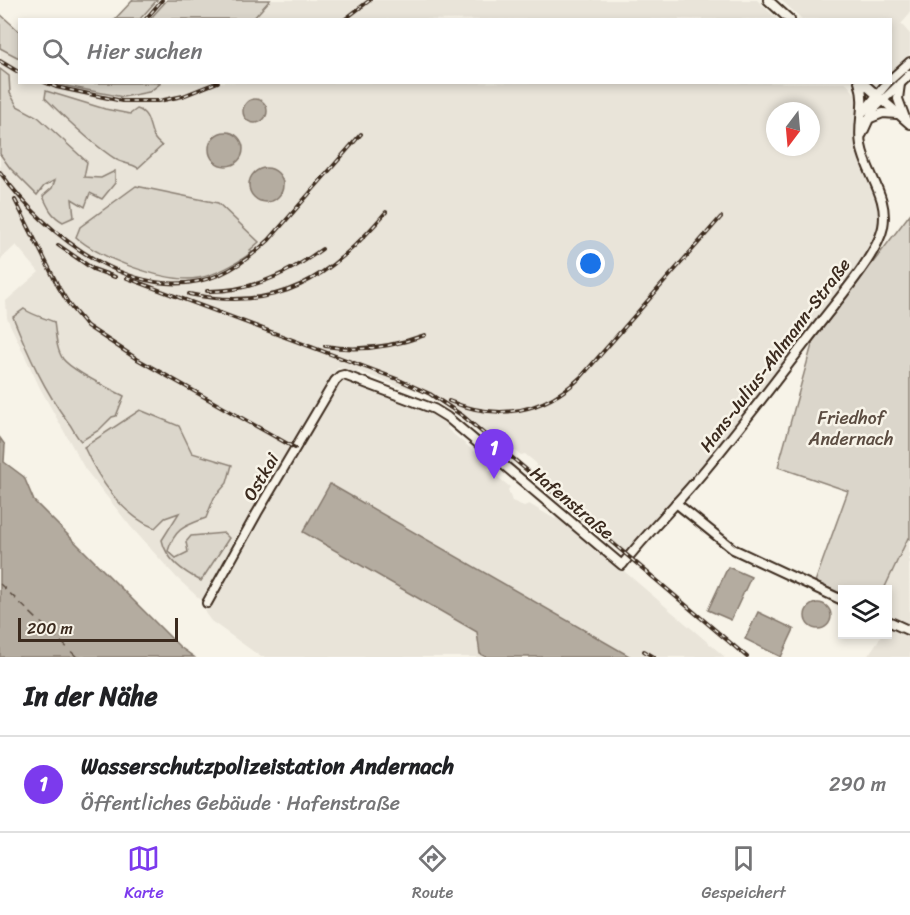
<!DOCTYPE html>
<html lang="de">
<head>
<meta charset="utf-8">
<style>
  body { margin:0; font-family:Sriracha,sans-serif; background:#f2f2f2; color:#202124 }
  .controls { position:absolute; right:18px; bottom:18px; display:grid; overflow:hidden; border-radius:0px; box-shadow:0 3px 9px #0003 }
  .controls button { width:54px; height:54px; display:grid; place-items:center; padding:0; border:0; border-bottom:2px solid #e0e0e0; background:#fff; color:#202124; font:30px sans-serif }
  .compass { position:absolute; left:766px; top:102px; width:54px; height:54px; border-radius:50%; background:#fff; box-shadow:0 3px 9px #0003; rotate:196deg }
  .scale { position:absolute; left:18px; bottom:15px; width:160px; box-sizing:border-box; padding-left:6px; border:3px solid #3b2a1e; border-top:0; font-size:16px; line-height:21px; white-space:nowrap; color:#3b2a1e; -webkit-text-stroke:4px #f7f3e8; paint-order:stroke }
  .you { position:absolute; left:591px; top:264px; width:21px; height:21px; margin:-15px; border:4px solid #fff; border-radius:50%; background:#1a73e8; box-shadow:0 0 0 9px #1a73e833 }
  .badge { display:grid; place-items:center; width:39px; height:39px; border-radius:50%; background:#7c3aed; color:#fff; font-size:20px; font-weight:700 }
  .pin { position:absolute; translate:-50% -50px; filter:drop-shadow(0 2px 3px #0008) }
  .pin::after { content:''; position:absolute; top:32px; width:21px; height:18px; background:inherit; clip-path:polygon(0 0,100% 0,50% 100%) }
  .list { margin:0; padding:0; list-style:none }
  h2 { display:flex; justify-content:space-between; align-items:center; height:78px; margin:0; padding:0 24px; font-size:26px }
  h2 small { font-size:20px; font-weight:400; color:#757577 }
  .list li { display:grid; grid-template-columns:39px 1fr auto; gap:18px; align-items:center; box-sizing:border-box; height:96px; padding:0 24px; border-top:2px solid #e0e0e0 }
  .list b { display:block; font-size:22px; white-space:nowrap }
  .list p { margin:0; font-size:20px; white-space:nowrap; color:#757577 }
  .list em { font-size:20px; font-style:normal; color:#757577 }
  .icon { flex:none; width:33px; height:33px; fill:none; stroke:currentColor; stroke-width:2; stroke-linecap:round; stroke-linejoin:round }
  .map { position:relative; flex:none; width:910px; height:657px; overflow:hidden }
  .search { position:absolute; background:#fff; box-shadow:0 3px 9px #0003; left:18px; right:18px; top:18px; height:66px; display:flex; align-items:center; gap:15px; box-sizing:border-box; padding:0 21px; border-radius:0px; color:#757577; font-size:22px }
  .sheet { height:174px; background:#fff }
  nav { display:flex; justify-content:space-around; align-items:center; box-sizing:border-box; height:84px; border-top:2px solid #e0e0e0; background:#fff; font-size:16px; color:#757577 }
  nav a { display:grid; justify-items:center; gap:3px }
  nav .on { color:#7c3aed }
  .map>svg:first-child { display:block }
</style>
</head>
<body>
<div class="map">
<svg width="910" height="657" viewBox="0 0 910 657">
  <rect width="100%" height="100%" fill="#f7f3e8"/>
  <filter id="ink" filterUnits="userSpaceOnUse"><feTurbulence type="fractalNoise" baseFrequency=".0167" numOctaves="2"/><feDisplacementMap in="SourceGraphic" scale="12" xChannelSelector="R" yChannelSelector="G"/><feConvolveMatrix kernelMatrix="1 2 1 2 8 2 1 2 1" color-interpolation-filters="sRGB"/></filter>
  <g filter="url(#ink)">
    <!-- built -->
    <g fill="#e9e4d9" fill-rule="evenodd">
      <polygon points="270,0 757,0 777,19 253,20"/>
      <polygon points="781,0 910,0 910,14 901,24 910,34 910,54 891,72 890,20 802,19"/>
      <path d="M0,48L19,58L20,82L51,83L149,92L161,82L846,83L859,98L856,144L878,203L879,227L870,249L816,323L685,491L674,500L627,553L535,472L536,463L525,454L521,455L503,442L497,448L455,413L423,392L398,386L358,371L357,374L338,367L202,601L177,578L131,527L85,469L40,388L7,318L6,301L39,272L16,245L0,260ZM775,111H811V147H775ZM136,186L184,278L150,273L135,268L120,262L79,240L76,234L80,227Z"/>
      <polygon points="348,379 417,406 445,420 450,425 447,429 491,465 488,469 510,487 508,490 512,501 524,506 529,504 555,519 558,515 725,657 631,657 330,485 303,532 478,632 480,654 486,657 261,657 211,621 205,613 206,609 338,383"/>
      <polygon points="909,538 910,657 867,657 882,635 888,634 888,625 893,616 888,613 888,590 884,589"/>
    </g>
    <!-- green -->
    <g fill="#dbd6cb" stroke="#8b8074" stroke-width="1.5">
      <polygon points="133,0 157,0 140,19 115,19"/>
      <polygon points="167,0 270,0 253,19 150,19"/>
      <polygon points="0,14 19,31 19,58 0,48"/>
      <path d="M0,69L9,76L10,93L17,106L38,117L87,162L84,177L101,178L115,171V183L102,199L90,193L85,207L72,199L74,217L63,222C52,216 48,208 43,196L52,188L55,180L44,186L37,195L10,168L0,154Z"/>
      <polygon points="51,83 161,83 149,92 123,97"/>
      <path d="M46,91L105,109L130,114L137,109C151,113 148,128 155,139C157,142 160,144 162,146L138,168C131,163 123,164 117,160C93,145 65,118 45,98Z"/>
      <path d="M136,186L218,203L259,242L250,250L252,252C236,264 219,274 198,278C168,284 98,258 76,237L80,227Z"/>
      <polygon points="910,214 910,539 908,538 884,589 842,590 842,594 815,582 848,491 778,467 813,341"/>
      <path d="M24,309C34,316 43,317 54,322C56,334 56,349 63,359C72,371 110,389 124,396L116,416L112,417L99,430L81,441C75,435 73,428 68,422C44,390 28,354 13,317Z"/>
      <path d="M140,410L179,426L192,453L232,465L227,483L214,498L206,518C185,526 175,528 168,551L176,558L188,552L186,542L191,536L224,533L229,538L201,581C184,572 166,560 162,540L179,513L165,518L155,528C122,516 98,478 84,447Z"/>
    </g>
    <!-- water -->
    <g fill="#b4aca0" stroke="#84786c" stroke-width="1.5">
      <circle cx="255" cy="111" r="12"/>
      <circle cx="226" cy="149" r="17"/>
      <circle cx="266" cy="185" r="17"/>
      <polygon points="0,438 5,445 4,462 24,477 34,501 180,647 194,657 0,657"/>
      <polygon points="330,484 631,657 486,657 480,654 477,632 303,532"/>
      <polygon points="728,567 751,577 731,620 708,610"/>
      <circle cx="818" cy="616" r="13"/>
      <polygon points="758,612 794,629 781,657 745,639"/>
    </g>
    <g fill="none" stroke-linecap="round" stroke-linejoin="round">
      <!-- ferry -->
      <polyline stroke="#5f5145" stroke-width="1.5" stroke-dasharray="8 6" stroke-linecap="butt" points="0,584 77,657"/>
      <defs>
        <g id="minor">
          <polyline points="768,0 790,20"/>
          <polyline points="890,80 910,62"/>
          <polyline points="862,82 910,124"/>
          <polyline points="900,84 898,99 905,118"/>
          <polyline points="864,111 888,82"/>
          <polyline points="868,119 883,113 897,114"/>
          <polyline points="862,134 873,110 910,74"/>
          <polyline points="676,503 733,549 842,600"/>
          <path d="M207,603L257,513L335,381L340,376L344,375L434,409L447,417L622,565C646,534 675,506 700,476C743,425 783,371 824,318C841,296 878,253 883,227C889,196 866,174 861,145C857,123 867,104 859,82"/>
          <polyline points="888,621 910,631"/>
        </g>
      </defs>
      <!-- minor casing -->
      <use href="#minor" stroke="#3b2a1e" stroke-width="12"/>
      <!-- minor -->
      <use href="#minor" stroke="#f7f3e8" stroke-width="8"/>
      <defs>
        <g id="rail">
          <polyline points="145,20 162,0"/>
          <polyline points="344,20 370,0"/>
          <polyline points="0,61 20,73"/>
          <polyline points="44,82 56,87 122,101 159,101 183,96 218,82"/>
          <path d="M0,172C45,235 138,310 221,274C239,266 254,254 269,240L361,134"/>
          <polyline points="15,200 59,288 70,306 87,326 137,359 295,448"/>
          <polyline points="58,245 93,269 115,277"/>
          <polyline points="127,278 397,379 430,394 463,416 747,657"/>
          <path d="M207,291C250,292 288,274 322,249"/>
          <path d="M189,294C279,313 330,278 386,212"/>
          <path d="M325,346C360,352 392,347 425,335"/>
          <path d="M449,401C498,421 543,413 581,377L721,217"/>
          <polyline points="644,651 654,657"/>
        </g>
      </defs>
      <!-- rail casing -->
      <use href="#rail" stroke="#3b2a1e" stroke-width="4"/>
      <!-- rail -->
      <use href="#rail" stroke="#f7f3e8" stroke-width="1.5" stroke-dasharray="4.5" stroke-linecap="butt"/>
    </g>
  </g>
  <g text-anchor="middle" stroke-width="5" stroke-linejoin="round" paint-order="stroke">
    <!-- street labels -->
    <g font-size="18" fill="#3b2a1e" stroke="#f7f3e8">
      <text transform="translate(775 355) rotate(-53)" y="6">Hans-Julius-Ahlmann-Straße</text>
      <text transform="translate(261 477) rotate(-59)" y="6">Ostkai</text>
      <text transform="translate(572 503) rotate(40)" y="6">Hafenstraße</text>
    </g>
    <!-- park labels -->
    <g font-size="18" fill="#5b4c41" stroke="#f7f3e8">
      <text x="851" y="424">Friedhof<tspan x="851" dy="21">Andernach</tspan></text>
    </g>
  </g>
</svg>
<div class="controls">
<button><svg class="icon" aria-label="layers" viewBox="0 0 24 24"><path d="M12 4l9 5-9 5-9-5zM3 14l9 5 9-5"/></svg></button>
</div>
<svg class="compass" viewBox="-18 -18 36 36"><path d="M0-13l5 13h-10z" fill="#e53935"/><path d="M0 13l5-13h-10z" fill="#757577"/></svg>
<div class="scale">200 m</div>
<div class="you"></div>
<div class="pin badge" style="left:494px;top:479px">1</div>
<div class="search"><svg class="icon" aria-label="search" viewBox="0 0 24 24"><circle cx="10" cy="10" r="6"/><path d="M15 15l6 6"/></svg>Hier suchen</div>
</div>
<section class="sheet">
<h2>In der Nähe<small></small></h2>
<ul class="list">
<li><span class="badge">1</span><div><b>Wasserschutzpolizeistation Andernach</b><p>Öffentliches Gebäude · Hafenstraße</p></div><em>290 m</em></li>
</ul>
</section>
<nav>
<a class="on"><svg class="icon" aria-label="map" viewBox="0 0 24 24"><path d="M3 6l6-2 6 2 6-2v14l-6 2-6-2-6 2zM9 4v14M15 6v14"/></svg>Karte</a>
<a><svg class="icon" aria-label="directions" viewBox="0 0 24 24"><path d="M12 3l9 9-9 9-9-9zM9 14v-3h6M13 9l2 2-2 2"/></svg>Route</a>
<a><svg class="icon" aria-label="saved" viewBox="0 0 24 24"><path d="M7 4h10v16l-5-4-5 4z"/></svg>Gespeichert</a>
</nav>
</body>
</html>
